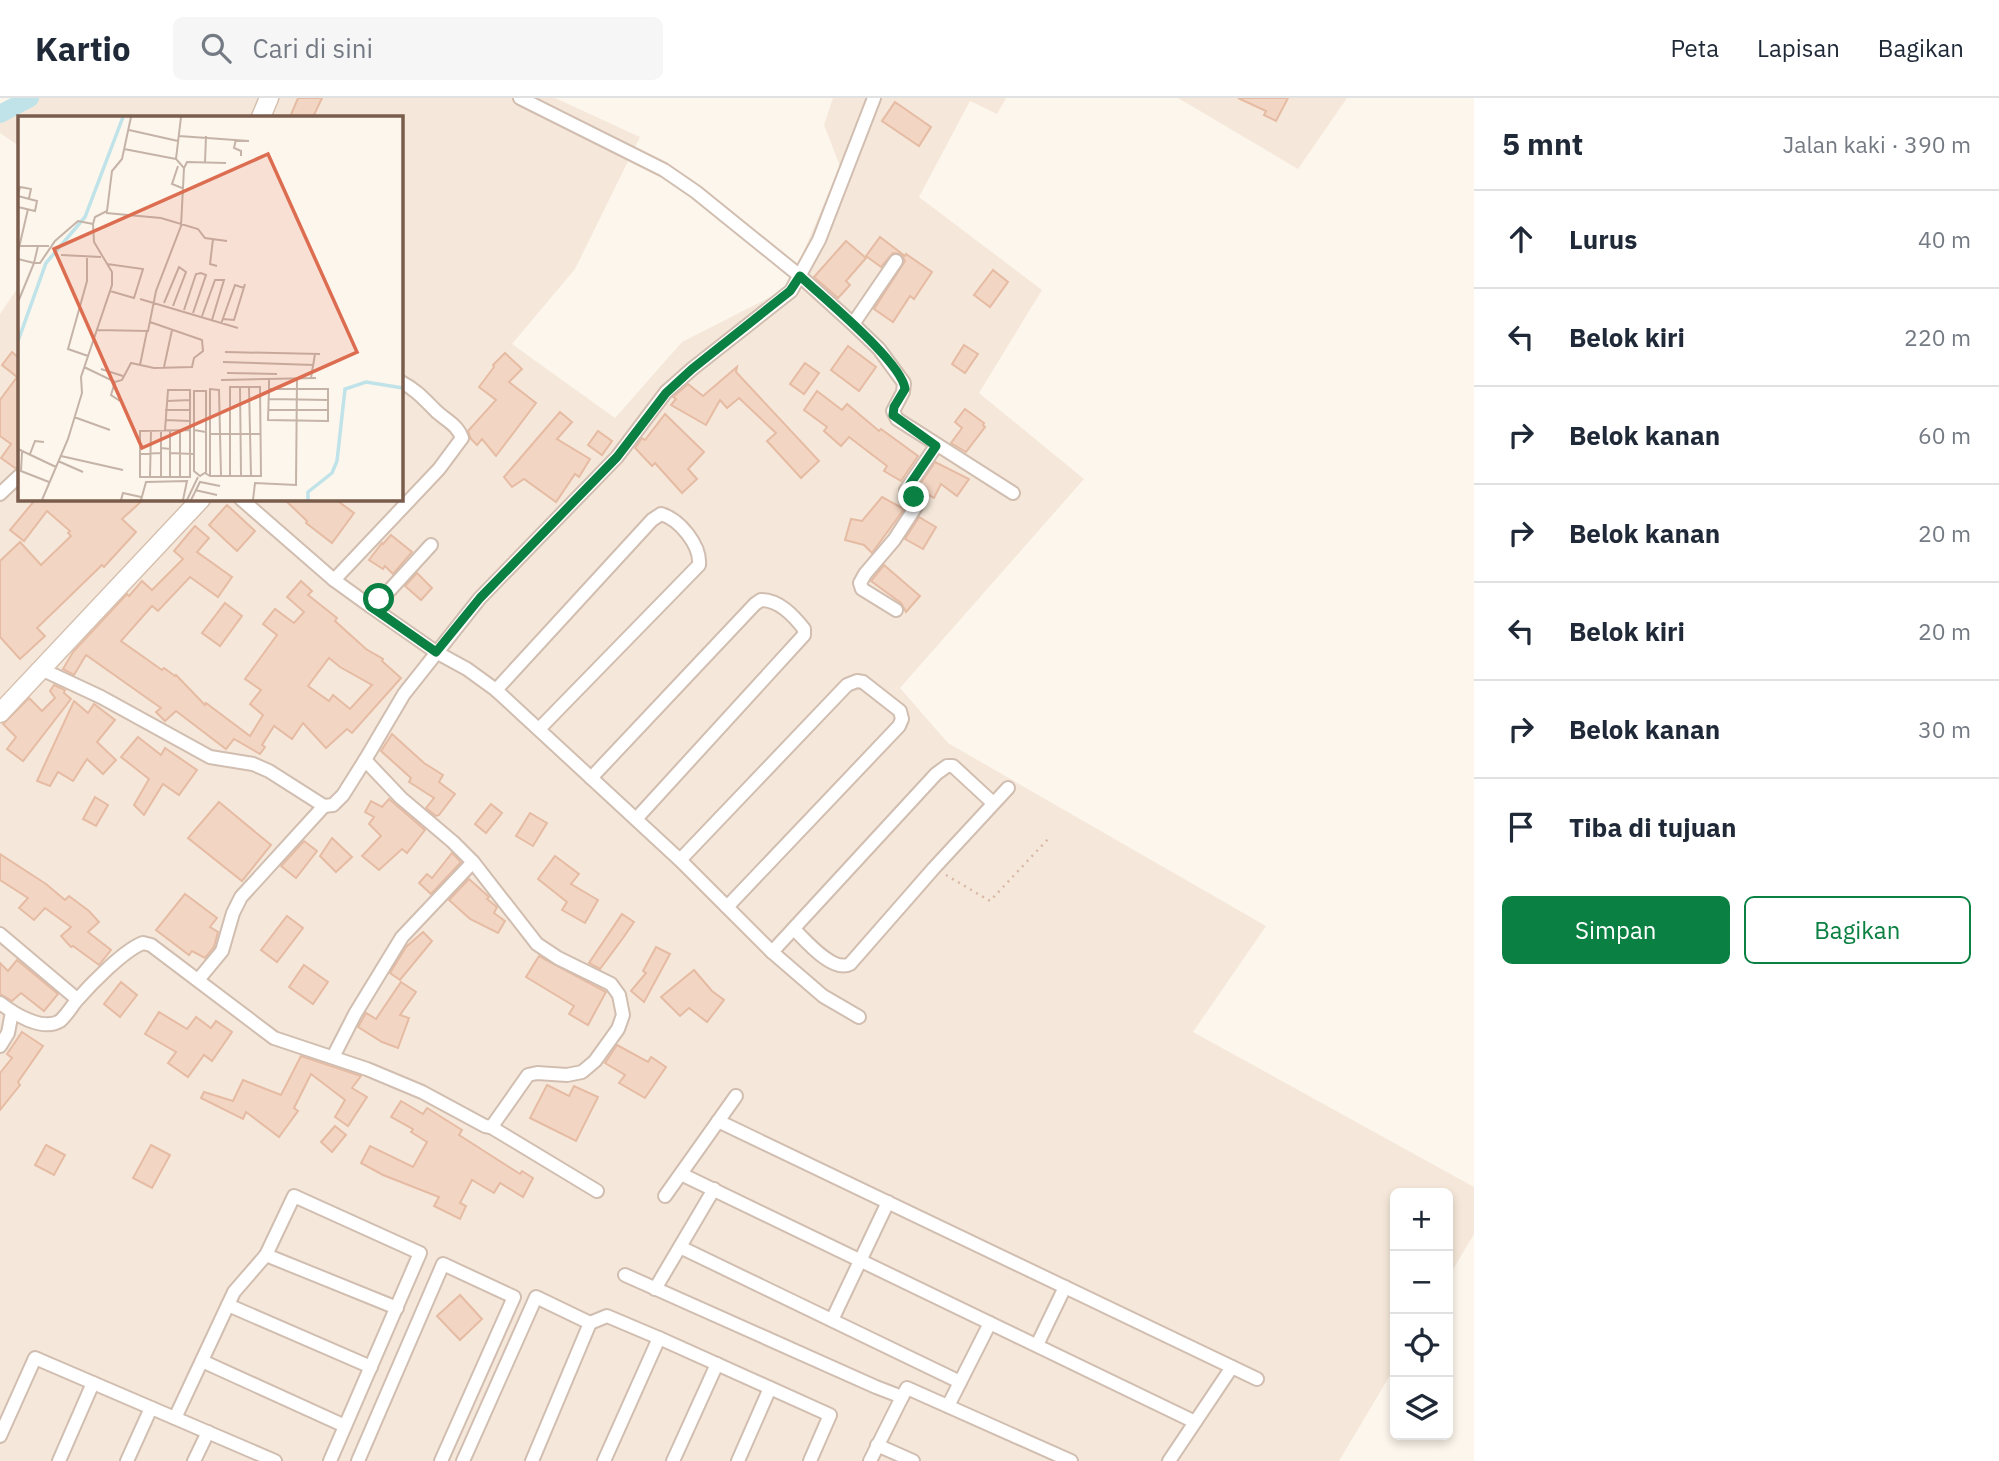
<!DOCTYPE html>
<html lang="id">
<head>
<meta charset="utf-8">
<style>
  body { margin:0; font-family:"IBM Plex Sans",sans-serif; background:#f6f6f7; color:#1f2937 }
  .controls { position:absolute; right:21px; bottom:21px; display:grid; overflow:hidden; border-radius:10px; box-shadow:0 4px 10px #0003 }
  .controls button { width:63px; height:63px; display:grid; place-items:center; padding:0; border:0; border-bottom:2px solid #e0e1e3; background:#fff; color:#1f2937; font:35px sans-serif }
  .stop { position:absolute; width:21px; height:21px; margin:-16px; border:5px solid #0b8043; border-radius:50%; background:#fff }
  .stop.end { background:#0b8043; border-color:#fff; box-shadow:0 2px 7px #0008 }
  .list { margin:0; padding:0; list-style:none }
  h2 { display:flex; justify-content:space-between; align-items:center; height:91px; margin:0; padding:0 28px; font-size:30px }
  h2 small { font-size:23px; font-weight:400; color:#747a83 }
  .list li { display:grid; grid-template-columns:46px 1fr auto; gap:21px; align-items:center; box-sizing:border-box; height:98px; padding:0 28px; border-top:2px solid #e0e1e3 }
  .list b { display:block; font-size:26px; white-space:nowrap }
  .list em { font-size:23px; font-style:normal; color:#747a83 }
  .actions { display:flex; gap:14px; padding:21px 28px }
  .actions a { flex:1; padding:16px 0; border:2px solid #0b8043; border-radius:10px; text-align:center; font-size:24px; color:#0b8043 }
  .actions .main { background:#0b8043; color:#fff }
  .icon { flex:none; width:38px; height:38px; fill:none; stroke:currentColor; stroke-width:2; stroke-linecap:round; stroke-linejoin:round }
  .map { position:relative; flex:none; width:1474px; height:1363px; overflow:hidden }
  header { display:flex; align-items:center; gap:42px; box-sizing:border-box; height:98px; padding:0 35px; background:#fff; border-bottom:2px solid #e0e1e3 }
  header strong { font-size:33px }
  nav { display:flex; gap:38px; margin-inline-start:auto; font-size:24px }
  .search { width:490px; height:63px; background:#f6f6f7; display:flex; align-items:center; gap:18px; box-sizing:border-box; padding:0 24px; border-radius:10px; color:#747a83; font-size:26px }
  main { display:flex }
  aside { flex:1; background:#fff }
  .map>svg:first-child { display:block }
</style>
</head>
<body>
<header>
<strong>Kartio</strong>
<div class="search"><svg class="icon" aria-label="search" viewBox="0 0 24 24"><circle cx="10" cy="10" r="6"/><path d="M15 15l6 6"/></svg>Cari di sini</div>
<nav><a>Peta</a><a>Lapisan</a><a>Bagikan</a></nav>
</header>
<main>
<div class="map">
<svg width="1474" height="1363" viewBox="0 0 1474 1363">
  <rect width="100%" height="100%" fill="#fdf6ec"/>
  <!-- residential -->
  <g fill="#f5e8da">
    <polygon points="27,0 555,0 640,39 575,171 512,246 615,320 682,244 788,190 840,68 824,27 833,0 1006,0 997,16 970,3 919,99 1042,192 979,295 1084,381 900,590 948,645 1266,828 1193,934 1474,1089 1474,1136 1448,1180 1448,1095 1395,1095 1395,1269 1339,1363 0,1363 0,216 19,188 19,401 401,401 401,19 19,19 19,48 0,35 0,18"/>
    <polygon points="1178,0 1347,0 1298,71"/>
  </g>
  <g fill="none" stroke-linecap="round" stroke-linejoin="round">
    <!-- canal -->
    <polyline stroke="#bfe3e8" stroke-width="18" points="0,16 30,0"/>
  </g>
  <!-- building -->
  <g fill="#f3d5c3" stroke="#e6bba3" stroke-width="2" fill-rule="evenodd">
    <polygon points="298,0 322,0 313,19 290,19"/>
    <polygon points="1238,0 1288,0 1276,23 1264,17 1266,13"/>
    <polygon points="895,4 931,29 919,48 882,23"/>
    <polygon points="880,139 905,158 906,156 932,174 914,201 910,198 893,224 874,211 905,163 901,156 893,155 881,169 866,158"/>
    <polygon points="846,143 866,160 846,183 850,187 838,200 814,179"/>
    <polygon points="993,172 1008,184 990,209 974,197"/>
    <polygon points="964,247 978,256 965,275 952,266"/>
    <polygon points="848,248 876,269 859,293 831,272"/>
    <polygon points="12,254 19,260 19,369 15,370 1,360 11,346 0,338 0,302 17,279 2,267"/>
    <polygon points="505,255 522,271 509,284 536,305 496,358 482,341 477,347 471,341 468,333 496,302 479,289 494,269 493,267"/>
    <polygon points="805,265 819,275 804,296 790,286"/>
    <polygon points="737,269 736,274 819,363 801,380 767,343 776,335 739,300 727,310 720,302 706,327 671,307 676,301 673,299 688,286 703,298"/>
    <polygon points="817,293 842,312 847,306 879,333 881,331 918,358 901,383 884,373 887,368 849,339 841,348 824,333 827,329 804,312"/>
    <polygon points="965,311 984,325 983,327 985,329 966,354 951,345 962,330 955,324"/>
    <polygon points="560,314 572,324 557,341 590,361 579,379 575,376 556,404 524,381 512,389 504,379"/>
    <polygon points="665,316 704,354 688,371 697,381 682,395 655,365 652,368 635,350 642,340 645,342"/>
    <polygon points="598,333 612,343 602,357 588,347"/>
    <polygon points="935,364 969,381 957,398 941,386 934,400 917,391"/>
    <polygon points="882,399 904,411 872,455 864,447 845,442 851,421 862,423"/>
    <polygon points="33,401 144,401 122,421 136,434 104,469 102,467 37,530 45,538 20,561 0,539 0,463 20,444 41,467 71,438 68,435 70,433 47,413 24,443 10,432 35,402"/>
    <polygon points="284,401 335,401 354,415 332,445 306,425 307,423"/>
    <polygon points="227,407 255,433 237,453 209,427"/>
    <polygon points="919,419 936,429 923,451 905,441"/>
    <path d="M195,428L209,440L197,454L232,479L218,499L190,479L158,513L152,508L121,543L162,572L164,570L175,578L176,577L205,607L206,605L250,638L263,617L250,606L261,592L245,581L277,537L263,526L275,511L294,525L304,514L287,499L301,483L312,493L308,497L337,520L335,523L366,551L383,561L382,563L401,580L352,635L347,631L326,650L303,625L292,641L274,628L262,647L265,649L260,656L234,641L226,651L176,613L165,623L156,614L161,610L86,557L74,577L63,571L73,554L127,496L129,498L142,483L152,492L183,461L174,453ZM329,560L340,569L372,587L350,611L333,597L329,603L308,588Z"/>
    <polygon points="391,437 412,454 393,476 385,468 383,471 369,462 382,445 383,446"/>
    <polygon points="884,467 920,498 906,514 901,505 871,483"/>
    <polygon points="417,475 432,490 421,502 405,488"/>
    <polygon points="225,505 242,518 220,548 202,535"/>
    <polygon points="54,587 65,592 64,595 71,601 23,663 7,651 16,639 3,626 29,600 42,613 55,600 50,593"/>
    <polygon points="74,603 88,615 94,606 115,622 97,644 116,662 103,676 87,661 73,683 58,674 50,688 37,683"/>
    <polygon points="392,636 424,665 443,677 439,684 455,696 439,717 436,718 426,710 434,700 409,684 411,680 381,653"/>
    <polygon points="138,639 161,657 165,650 197,672 179,697 163,686 144,717 134,707 149,681 121,659"/>
    <polygon points="95,699 108,707 96,728 83,721"/>
    <polygon points="389,701 425,732 407,755 402,751 379,772 362,758 381,738 369,726 374,719 365,714 371,703 382,709"/>
    <polygon points="219,704 271,747 242,783 188,740"/>
    <polygon points="491,706 502,715 486,735 475,726"/>
    <polygon points="530,715 547,725 533,748 516,738"/>
    <polygon points="332,740 352,759 336,774 320,758"/>
    <polygon points="304,743 317,753 296,780 281,768"/>
    <polygon points="452,755 461,764 431,796 419,785 427,776 432,780"/>
    <polygon points="0,756 46,786 65,802 69,798 89,813 99,824 88,834 111,852 99,867 73,848 71,849 61,838 71,829 45,810 34,822 19,810 28,800 0,782"/>
    <polygon points="555,758 579,776 571,786 598,802 585,825 562,812 567,804 538,781"/>
    <polygon points="469,781 489,799 487,801 497,809 494,815 505,823 498,835 470,821 449,802"/>
    <polygon points="185,796 217,820 210,829 218,834 214,849 205,860 192,853 189,857 156,832"/>
    <polygon points="622,816 634,824 623,840 600,871 589,865"/>
    <polygon points="287,818 303,830 277,864 261,852"/>
    <polygon points="423,834 432,843 400,882 390,875 406,849"/>
    <polygon points="656,849 670,856 644,904 631,893 646,875 643,873"/>
    <polygon points="539,858 606,894 588,927 569,916 574,908 526,879"/>
    <polygon points="17,862 58,896 44,913 21,895 12,903 0,896 0,865 8,873"/>
    <polygon points="304,867 328,884 313,906 289,889"/>
    <polygon points="694,872 712,893 724,902 707,924 689,910 680,918 661,899"/>
    <polygon points="121,884 137,897 120,919 104,906"/>
    <polygon points="401,884 416,894 400,917 409,920 398,950 382,944 358,929 366,915 376,921"/>
    <polygon points="159,914 187,931 196,919 211,930 216,923 232,934 212,963 204,957 188,979 168,965 176,954 145,936"/>
    <polygon points="22,934 43,948 18,984 20,987 0,1012 0,975 12,960 7,956"/>
    <polygon points="617,947 648,964 651,959 666,969 645,1000 619,985 625,977 605,965"/>
    <polygon points="301,958 361,978 352,990 367,999 348,1028 335,1019 345,1002 311,976 294,1010 298,1013 279,1039 246,1014 243,1021 201,1000 204,994 233,1003 243,982 281,997"/>
    <polygon points="547,987 569,998 574,988 598,999 576,1043 530,1020"/>
    <polygon points="401,1003 423,1016 427,1010 462,1032 459,1037 520,1076 522,1073 533,1080 523,1099 500,1085 494,1095 472,1082 460,1105 466,1108 460,1121 434,1108 439,1099 383,1077 361,1065 370,1048 413,1069 427,1044 411,1034 413,1031 391,1019"/>
    <polygon points="335,1028 346,1037 332,1054 321,1044"/>
    <polygon points="46,1047 65,1057 54,1077 35,1067"/>
    <polygon points="151,1047 170,1057 152,1090 133,1080"/>
    <polygon points="460,1197 482,1221 460,1242 437,1218"/>
  </g>
  <g fill="none" stroke-linecap="round" stroke-linejoin="round">
    <defs>
      <g id="minor">
        <polyline points="520,0 664,72 696,94 800,178 853,226 879,251 904,285 903,294 893,313 897,321 1013,395"/>
        <polyline points="853,226 896,163"/>
        <polyline points="0,396 19,378"/>
        <path d="M241,401L334,482L439,371L462,340C457,326 445,322 435,312C424,301 415,291 401,284"/>
        <polyline points="334,482 370,508 388,494 431,447"/>
        <polyline points="370,508 436,554 467,571 496,592 680,762 772,854 823,898 859,919"/>
        <polyline points="896,512 862,491 860,485 865,476 894,442 917,407 916,402 906,392 936,348"/>
        <polyline points="41,571 101,599 210,659 253,666 269,673 324,708 333,707 343,697 365,662 404,596 480,500 617,359 666,294 692,271 791,193 819,142 874,0"/>
        <path d="M496,592L652,422L661,416C679,421 701,447 699,467L539,631"/>
        <path d="M591,680L755,506L761,502C779,502 793,517 804,531V537L636,721"/>
        <polyline points="680,762 847,587 857,583 863,584 900,613 902,621 899,628 727,809"/>
        <path d="M794,831C806,843 833,875 850,866L934,770L1008,690"/>
        <polyline points="0,836 77,901"/>
        <polyline points="772,854 936,676 947,668 953,668 993,705"/>
        <polyline points="198,882 222,853 233,815 241,799 324,708"/>
        <path d="M0,905C13,915 42,934 60,923C66,918 72,908 77,902C91,886 124,852 143,845L151,847L274,940L367,971L422,994L485,1028L491,1029L495,1024L528,977L537,975L567,977L582,974L595,963L618,931L623,917L619,897L611,886L558,860L537,846L473,764L453,744L401,700L365,662"/>
        <polyline points="0,948 8,935 12,914"/>
        <polyline points="333,959 355,916 402,839 473,764"/>
        <polyline points="718,1023 1257,1281"/>
        <polyline points="491,1029 597,1093"/>
        <polyline points="681,1076 1195,1324"/>
        <polyline points="665,1098 736,998"/>
        <polyline points="680,1149 960,1284"/>
        <polyline points="266,1157 397,1210"/>
        <polyline points="625,1177 876,1289 902,1299 907,1290 1071,1363"/>
        <polyline points="655,1191 714,1091"/>
        <polyline points="228,1207 371,1269"/>
        <polyline points="832,1222 888,1104"/>
        <polyline points="590,1225 607,1218 659,1240"/>
        <polyline points="1037,1247 1065,1189"/>
        <polyline points="202,1263 345,1328"/>
        <polyline points="948,1308 990,1225"/>
        <polyline points="175,1320 234,1194 266,1157 294,1098 420,1155 330,1363"/>
        <polyline points="0,1338 35,1260 275,1363"/>
        <polyline points="877,1347 913,1363"/>
        <polyline points="59,1363 93,1285"/>
        <polyline points="127,1363 151,1310"/>
        <polyline points="194,1363 208,1334"/>
        <polyline points="358,1363 443,1166 514,1199 441,1363"/>
        <polyline points="463,1363 536,1199 590,1225 532,1363"/>
        <polyline points="604,1363 659,1240 830,1317 810,1363"/>
        <polyline points="673,1363 717,1266"/>
        <polyline points="738,1363 770,1290"/>
        <polyline points="870,1363 902,1299"/>
        <polyline points="1169,1363 1232,1269"/>
      </g>
      <g id="secondary">
        <polyline points="261,19 269,0"/>
        <polyline points="0,615 201,401"/>
      </g>
    </defs>
    <!-- minor casing -->
    <use href="#minor" stroke="#d1beb0" stroke-width="16"/>
    <!-- secondary casing -->
    <use href="#secondary" stroke="#d6c0b0" stroke-width="21"/>
    <!-- path -->
    <polyline stroke="#d9b8a5" stroke-width="2.5" stroke-dasharray="2 5" stroke-linecap="butt" points="946,777 990,803 1049,740"/>
    <!-- minor -->
    <use href="#minor" stroke="#fff" stroke-width="12"/>
    <!-- secondary -->
    <use href="#secondary" stroke="#fff" stroke-width="18"/>
  </g>
  <g fill="none" stroke-linecap="round" stroke-linejoin="round">
    <!-- route -->
    <path stroke="#0b8043" stroke-width="9" d="M379,501L370,508L436,554L480,500L617,359L666,295L692,271L790,193L800,178C822,199 902,264 905,291L894,309L893,317L936,348L906,392L914,399"/>
  </g>
  <!-- overview -->
  <g transform="translate(18 18)">
    <rect width="385" height="385" fill="#fdf6ec"/>
    <path fill="none" stroke="#bfe3e8" stroke-width="3.5" d="M0,225L28,147L67,101L105,1M290,384V376L314,357L319,345L327,273L348,266L385,272"/>
    <path fill="none" stroke="#c5b3a7" stroke-width="2" d="M111,14L160,25M161,20L231,25M218,23L216,32L223,35V40M106,33L158,43M187,46L188,20M160,50L154,68L164,72M166,52L169,46L208,47M0,79L2,71L13,73L11,82M0,80L19,85L17,95L0,91M88,97L143,102L180,113L187,122L209,125M195,123L192,148L199,150M1,130H31M0,136L10,93M43,139L83,141M69,142V165L50,233L70,240M0,143L16,147L20,130M89,148L125,153L116,182L92,175M122,183L220,212M0,186L16,147H22L37,125L60,105L75,108M146,187L161,151L168,156L155,190M166,194L178,158L183,157L188,159L175,197M184,200L197,164H206L194,204M205,203L216,204L227,168M203,208L217,169L226,172M79,214L130,215L138,175L163,110L166,52L158,43L163,1M207,236L302,238M205,246L296,249M122,249L129,215M66,251L97,266L104,264L113,247L136,252L174,251L176,242L185,235L184,224L132,206M146,251L154,214M83,253L105,260M209,257L259,258M293,262L297,238M203,264L298,262M97,266L93,279L102,285M222,271L223,360M231,271L233,360M251,273H310V305L250,304L251,273V264M251,283L310,284M149,285L172,284M147,294H172M251,294H310M56,301L92,314M147,304L172,305M143,314V361M147,314L150,274H172V361H122V315L172,314M176,314L188,316V356L182,360L176,355ZM176,314V275H188V315M192,318H242M143,332L152,333V314M0,333L38,351M152,333V361M4,336L3,355L31,366M152,337L175,338M12,338L17,325L26,326M122,338L143,337M43,340L105,354M40,345L65,356M187,357L192,360H243L242,271H212V360M192,360V273L201,274L203,360M132,361L133,314M162,361V314M177,374L199,379M24,384L50,323L64,277L63,261L94,169V156L76,126L75,108L77,101L89,95L94,55L104,43L113,1M103,384L105,377L123,381M123,384L128,366L169,365L165,384M169,384L180,361M173,384L182,366L202,370M235,384L237,367L278,369L279,262"/>
    <path fill="#dc6d51" fill-opacity="0.15" stroke="#dc6d51" stroke-width="3.5" d="M250,38L339,236L124,332L36,133Z"/>
    <rect width="385" height="385" fill="none" stroke="#7a5c4d" stroke-width="3.5"/>
  </g>
</svg>
<div class="controls">
<button>+</button>
<button>−</button>
<button><svg class="icon" aria-label="locate" viewBox="0 0 24 24"><circle cx="12" cy="12" r="6"/><path d="M12 2v4M12 18v4M2 12h4M18 12h4"/></svg></button>
<button><svg class="icon" aria-label="layers" viewBox="0 0 24 24"><path d="M12 4l9 5-9 5-9-5zM3 14l9 5 9-5"/></svg></button>
</div>
<div class="stop" style="left:379px;top:501px"></div>
<div class="stop end" style="left:914px;top:399px"></div>
</div>
<aside>
<h2>5 mnt<small>Jalan kaki · 390 m</small></h2>
<ul class="list">
<li><svg class="icon" aria-label="ahead" viewBox="0 0 24 24"><path d="M12 20V5M6 11l6-6 6 6"/></svg><div><b>Lurus</b></div><em>40 m</em></li>
<li><svg class="icon" aria-label="left" viewBox="0 0 24 24"><path d="M17 20v-9H6M10 6l-5 5 5 5"/></svg><div><b>Belok kiri</b></div><em>220 m</em></li>
<li><svg class="icon" aria-label="right" viewBox="0 0 24 24"><path d="M7 20v-9h11M14 6l5 5-5 5"/></svg><div><b>Belok kanan</b></div><em>60 m</em></li>
<li><svg class="icon" aria-label="right" viewBox="0 0 24 24"><path d="M7 20v-9h11M14 6l5 5-5 5"/></svg><div><b>Belok kanan</b></div><em>20 m</em></li>
<li><svg class="icon" aria-label="left" viewBox="0 0 24 24"><path d="M17 20v-9H6M10 6l-5 5 5 5"/></svg><div><b>Belok kiri</b></div><em>20 m</em></li>
<li><svg class="icon" aria-label="right" viewBox="0 0 24 24"><path d="M7 20v-9h11M14 6l5 5-5 5"/></svg><div><b>Belok kanan</b></div><em>30 m</em></li>
<li><svg class="icon" aria-label="arrive" viewBox="0 0 24 24"><path d="M6 21V4h12l-3 4 3 4H6"/></svg><div><b>Tiba di tujuan</b></div></li>
</ul>
<div class="actions"><a class="main">Simpan</a><a>Bagikan</a></div>
</aside>
</main>
</body>
</html>
